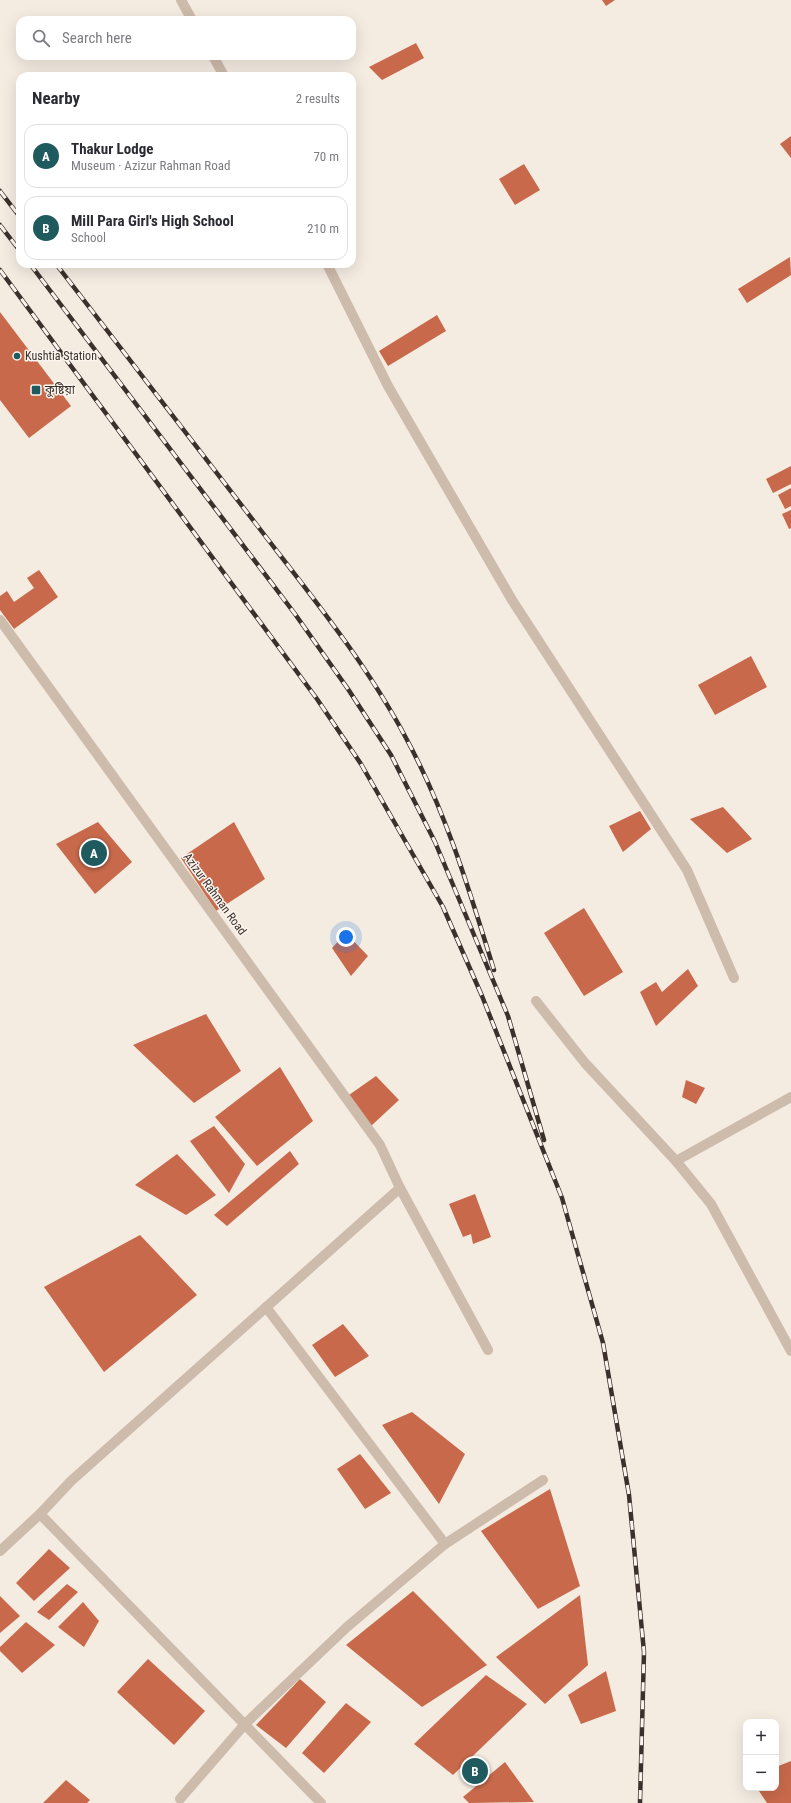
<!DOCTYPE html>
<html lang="en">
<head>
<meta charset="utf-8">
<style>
  body { margin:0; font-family:"Roboto Condensed","Noto Sans Bengali",sans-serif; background:#f7f7f7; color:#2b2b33 }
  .controls { position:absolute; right:12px; bottom:12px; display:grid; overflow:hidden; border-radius:8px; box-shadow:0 4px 16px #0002 }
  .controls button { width:36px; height:36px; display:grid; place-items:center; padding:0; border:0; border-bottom:1px solid #e1e1e2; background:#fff; color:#2b2b33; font:20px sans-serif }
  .you { position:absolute; left:346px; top:937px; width:14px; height:14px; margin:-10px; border:3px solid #fff; border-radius:50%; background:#1a73e8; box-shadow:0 0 0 6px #1a73e833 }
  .badge { display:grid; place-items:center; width:26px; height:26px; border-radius:50%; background:#1f5a5e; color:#fff; font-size:13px; font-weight:700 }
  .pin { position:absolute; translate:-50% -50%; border:2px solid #fff; box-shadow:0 1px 4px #0006 }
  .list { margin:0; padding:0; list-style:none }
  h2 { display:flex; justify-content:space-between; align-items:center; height:52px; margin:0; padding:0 16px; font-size:17px }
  h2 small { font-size:13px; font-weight:400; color:#7c7c81 }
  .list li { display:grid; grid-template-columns:26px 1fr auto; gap:12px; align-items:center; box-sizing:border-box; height:64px; margin:0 8px 8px; padding:0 8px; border:1px solid #e1e1e2; border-radius:12px }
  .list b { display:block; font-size:15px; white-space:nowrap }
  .list p { margin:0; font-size:13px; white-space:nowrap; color:#7c7c81 }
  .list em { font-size:13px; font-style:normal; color:#7c7c81 }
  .icon { flex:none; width:22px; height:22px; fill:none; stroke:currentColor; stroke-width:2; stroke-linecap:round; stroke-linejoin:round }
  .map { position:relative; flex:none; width:791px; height:1803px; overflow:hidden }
  .search { position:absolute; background:#fff; box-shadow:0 4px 16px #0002; left:16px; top:16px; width:340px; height:44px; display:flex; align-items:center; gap:10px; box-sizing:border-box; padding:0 14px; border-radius:12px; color:#7c7c81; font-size:15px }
  .panel { position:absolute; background:#fff; box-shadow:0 4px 16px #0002; left:16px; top:72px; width:340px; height:196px; border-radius:12px }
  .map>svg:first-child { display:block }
</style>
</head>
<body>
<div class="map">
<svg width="791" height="1803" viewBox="0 0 791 1803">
  <rect width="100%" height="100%" fill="#f4ebe1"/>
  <!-- building -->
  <g fill="#c8694b">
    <polygon points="602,0 615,0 606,6"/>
    <polygon points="416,43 424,58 382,80 369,67"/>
    <polygon points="791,136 791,158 780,144"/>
    <polygon points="524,164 540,190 515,205 499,179"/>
    <polygon points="790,257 791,275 747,303 738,289"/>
    <polygon points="0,312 71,406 29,438 0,400"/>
    <polygon points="437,315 446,331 388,366 379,351"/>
    <polygon points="791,466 791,484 773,493 766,479"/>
    <polygon points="791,488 791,506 785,509 778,495"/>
    <polygon points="791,510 791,528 789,529 782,514"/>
    <polygon points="39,570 58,597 14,629 0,610 0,596 7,591 14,602 34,588 27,578"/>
    <polygon points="751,656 767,687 715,715 698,685"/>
    <polygon points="723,807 752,839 727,853 690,819"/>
    <polygon points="640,811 651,829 623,852 609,826"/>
    <polygon points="98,822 132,862 95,894 56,844"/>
    <polygon points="234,822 265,879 216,911 181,858"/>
    <polygon points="584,908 623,972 584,996 544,933"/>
    <polygon points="346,933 368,956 351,976 332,948"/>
    <polygon points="688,969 698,986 656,1026 640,992 656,982 662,992"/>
    <polygon points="206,1014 241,1071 194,1103 133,1045"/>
    <polygon points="280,1067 313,1121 257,1166 215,1117"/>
    <polygon points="376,1076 399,1100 371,1126 349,1095"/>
    <polygon points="686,1080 705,1088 696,1104 682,1097"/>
    <polygon points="214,1126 245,1164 229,1193 190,1141"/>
    <polygon points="290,1151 299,1164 227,1226 214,1215"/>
    <polygon points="177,1154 216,1195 186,1215 135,1185"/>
    <polygon points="475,1194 491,1237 473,1244 471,1234 463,1237 449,1204"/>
    <polygon points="140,1235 197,1295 104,1372 44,1287"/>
    <polygon points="343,1324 369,1356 335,1377 312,1345"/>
    <polygon points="412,1412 465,1454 439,1504 382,1425"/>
    <polygon points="360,1454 391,1493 365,1509 337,1469"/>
    <polygon points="550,1489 580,1586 538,1609 481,1531"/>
    <polygon points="49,1549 70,1568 34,1601 16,1583"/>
    <polygon points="67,1584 78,1592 49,1620 37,1612"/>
    <polygon points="413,1591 487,1665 422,1707 346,1645"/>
    <polygon points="580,1595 588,1665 545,1704 496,1657"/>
    <polygon points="0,1596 20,1616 0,1633"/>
    <polygon points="83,1602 99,1621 84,1647 58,1627"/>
    <polygon points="26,1622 55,1645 22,1673 0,1651 0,1647"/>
    <polygon points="148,1659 205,1711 174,1745 117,1692"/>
    <polygon points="606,1671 616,1711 581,1724 568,1695"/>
    <polygon points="486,1675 527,1704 453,1775 414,1744"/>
    <polygon points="300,1679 326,1702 286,1748 256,1725"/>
    <polygon points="346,1703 371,1722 324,1773 302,1753"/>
    <polygon points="791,1761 791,1803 767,1803 757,1788 776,1788 776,1767"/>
    <polygon points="505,1762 534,1802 469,1803 463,1797"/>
    <polygon points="66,1780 90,1800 87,1803 43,1803"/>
  </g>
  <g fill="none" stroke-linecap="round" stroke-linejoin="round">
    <!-- minor -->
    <g stroke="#cdbbac" stroke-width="10">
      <polyline points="181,0 192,20"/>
      <polyline points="213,56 224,76"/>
      <polyline points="327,264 388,386 512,600 687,870 734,978"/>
      <polyline points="0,620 380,1145 400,1188 488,1350"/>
      <polyline points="536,1001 585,1063 676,1161 711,1204 791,1351"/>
      <polyline points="676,1161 791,1097"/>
      <polyline points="266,1307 445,1544"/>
      <polyline points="40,1514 321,1803"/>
      <polyline points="0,1551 40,1514 71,1481 400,1188"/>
      <polyline points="180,1799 245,1724 347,1627 445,1544 543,1480"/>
    </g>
    <defs>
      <g id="rail">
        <polyline points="0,191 20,217"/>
        <polyline points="0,225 20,251"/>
        <polyline points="30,264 295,614 348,689 391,755 435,842 508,1016 544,1140"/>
        <path d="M56,264C123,351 190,438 256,524C309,593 365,661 406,738C446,812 469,889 494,970"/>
        <polyline points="0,270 317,699 361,764 443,907 482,996 562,1198 603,1343 629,1495 644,1652 640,1803"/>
      </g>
    </defs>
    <!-- rail casing -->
    <use href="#rail" stroke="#3b302b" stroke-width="4.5"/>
    <!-- rail -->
    <use href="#rail" stroke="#fbf5ee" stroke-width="3" stroke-dasharray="9" stroke-linecap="butt"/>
  </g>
  <!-- markers -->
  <g fill="#1f5a5e" stroke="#fbf5ee" stroke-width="1.5">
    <circle cx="17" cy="356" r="4"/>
    <rect x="31" y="385" width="10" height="10" rx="2"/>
  </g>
  <g text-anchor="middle" stroke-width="3" stroke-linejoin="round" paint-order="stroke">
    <!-- poi labels -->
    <g font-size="12" fill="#3b302b" stroke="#fbf5ee" text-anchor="start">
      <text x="25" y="360">Kushtia Station</text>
      <text x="45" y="394">কুষ্টিয়া</text>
    </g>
    <!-- street labels -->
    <g font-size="12" fill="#3b302b" stroke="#fbf5ee">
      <text transform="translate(215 894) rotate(54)" y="4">Azizur Rahman Road</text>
    </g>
  </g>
</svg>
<div class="controls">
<button>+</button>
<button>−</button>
</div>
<div class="you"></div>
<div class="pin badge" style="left:94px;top:853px">A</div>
<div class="pin badge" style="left:475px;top:1771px">B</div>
<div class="search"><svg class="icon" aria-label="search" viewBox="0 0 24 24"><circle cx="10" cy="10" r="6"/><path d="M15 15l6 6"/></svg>Search here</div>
<section class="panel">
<h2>Nearby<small>2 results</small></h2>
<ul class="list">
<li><span class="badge">A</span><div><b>Thakur Lodge</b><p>Museum · Azizur Rahman Road</p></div><em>70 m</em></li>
<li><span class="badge">B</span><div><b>Mill Para Girl's High School</b><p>School</p></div><em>210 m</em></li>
</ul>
</section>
</div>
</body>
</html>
